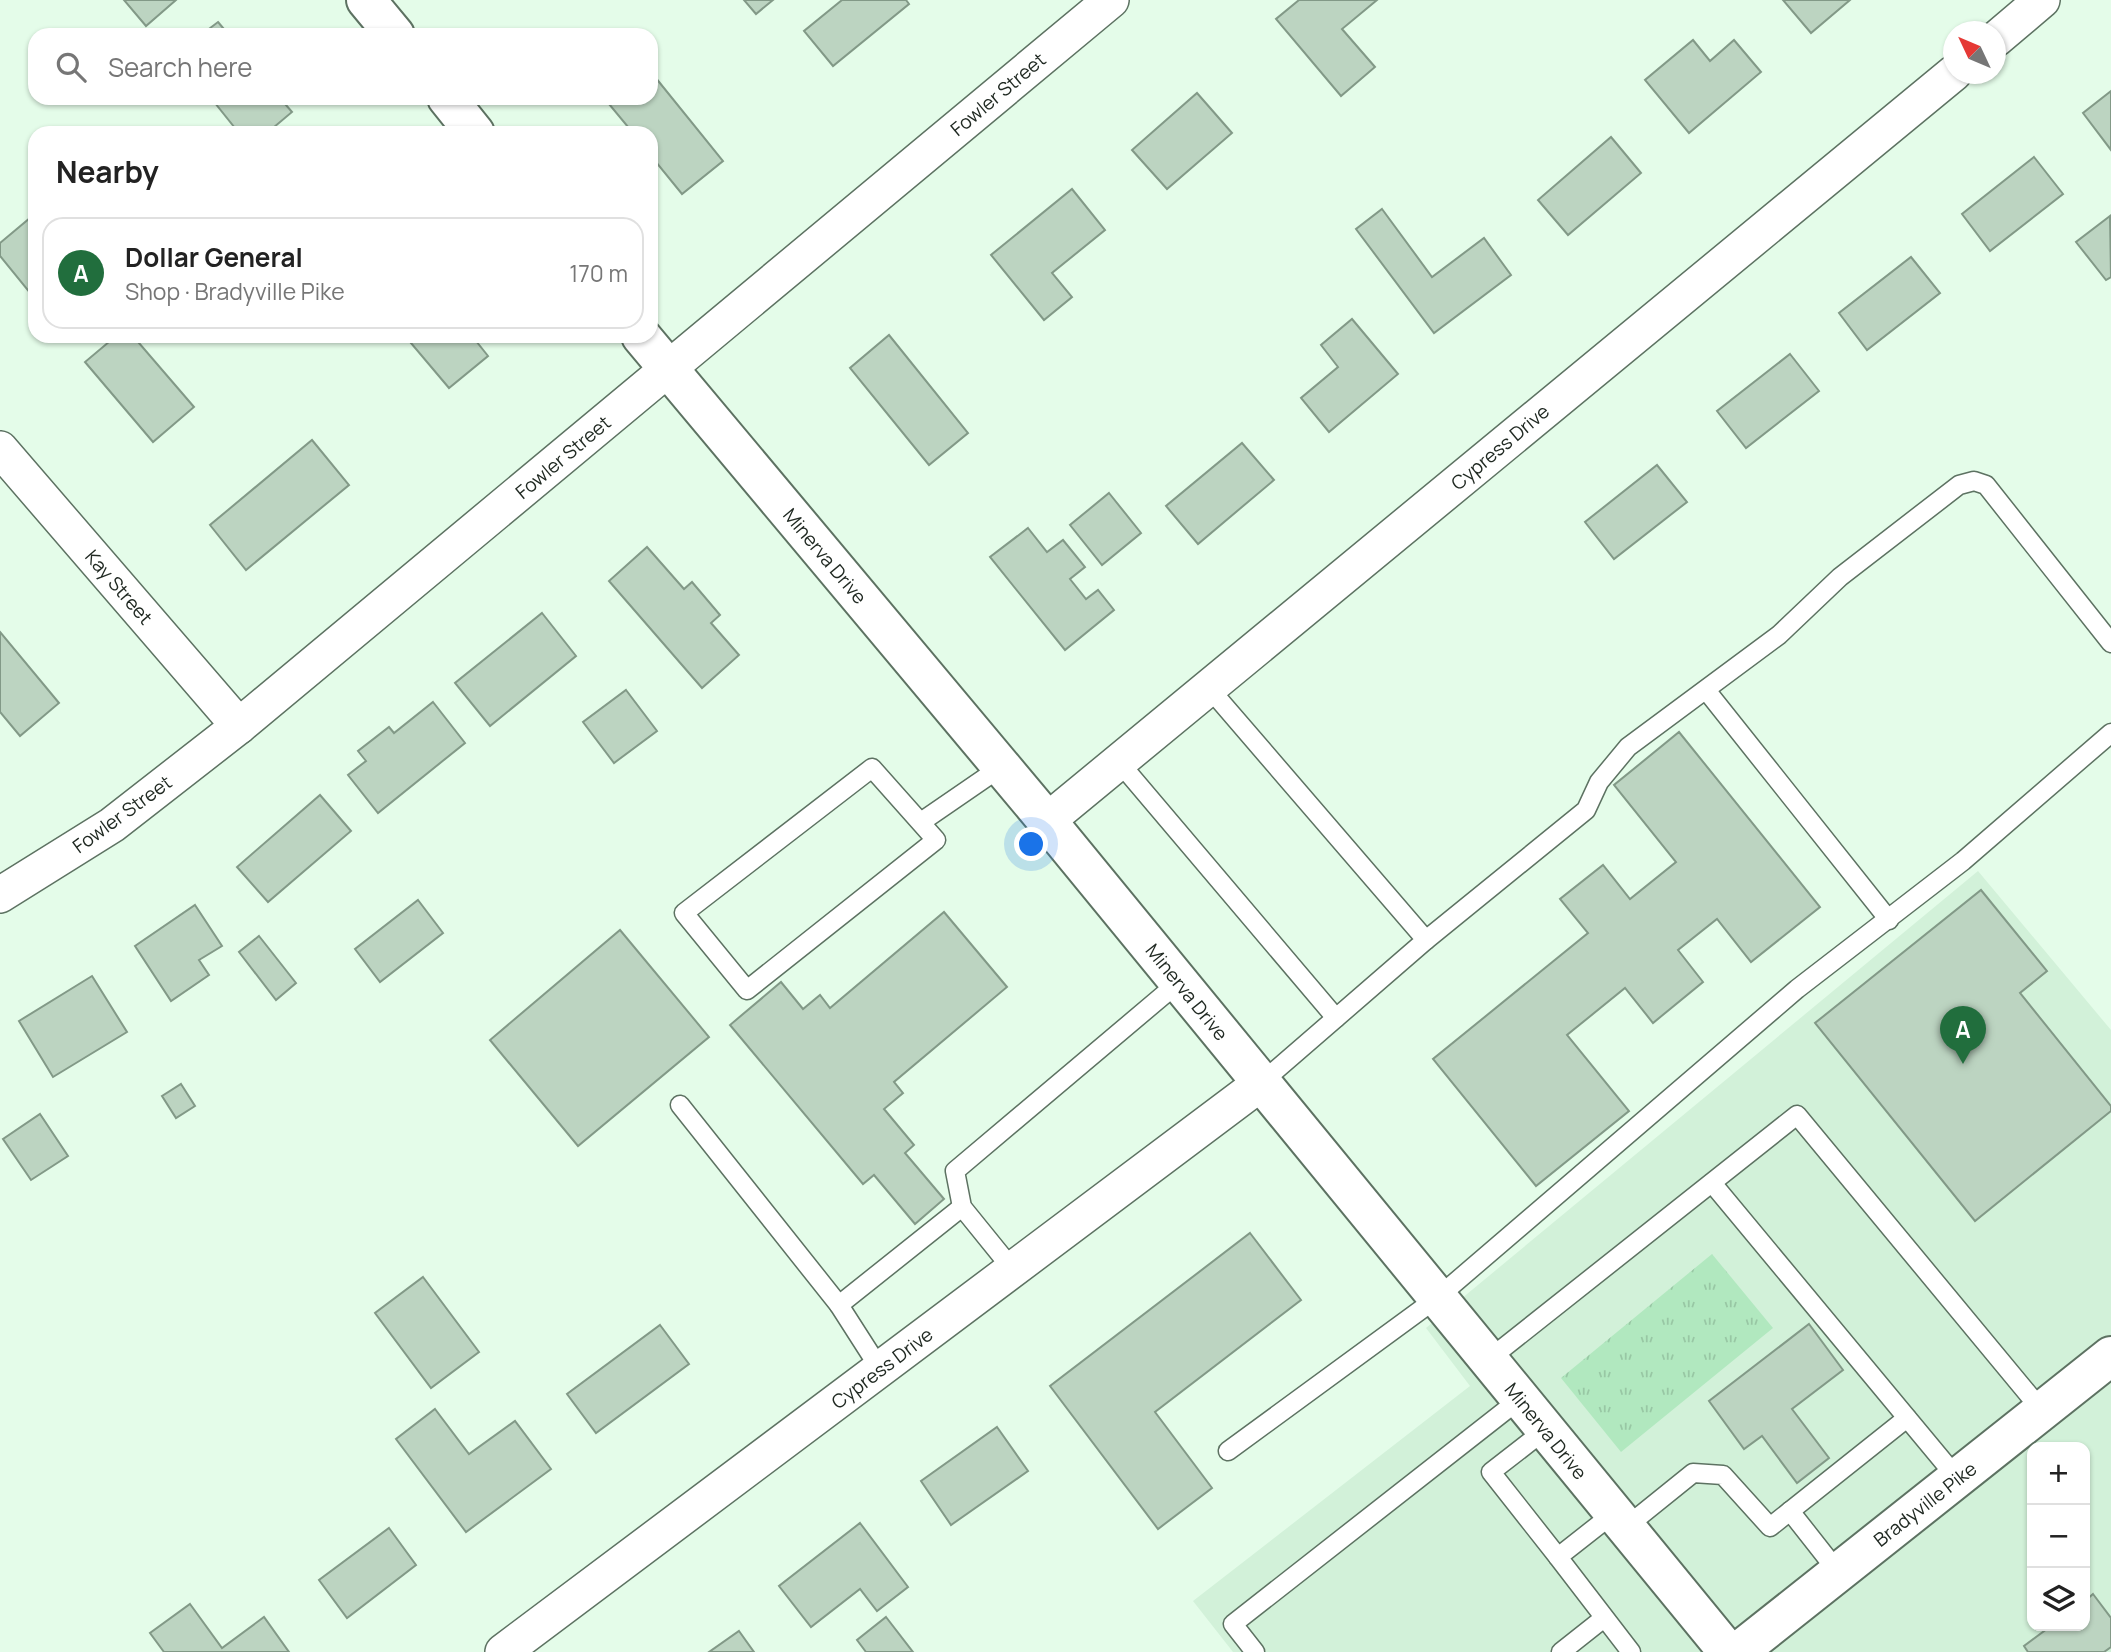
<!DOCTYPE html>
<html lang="en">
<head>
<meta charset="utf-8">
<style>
  body { margin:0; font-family:Manrope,sans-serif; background:#f2f2f2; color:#222 }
  .controls { position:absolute; right:21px; bottom:21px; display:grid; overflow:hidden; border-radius:14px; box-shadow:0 2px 5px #0004 }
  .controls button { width:63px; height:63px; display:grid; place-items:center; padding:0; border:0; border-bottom:2px solid #e0e0e0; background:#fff; color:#222; font:35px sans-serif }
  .compass { position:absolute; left:1943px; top:21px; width:63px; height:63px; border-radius:50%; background:#fff; box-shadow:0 2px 5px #0004; rotate:314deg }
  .you { position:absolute; left:1032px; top:845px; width:24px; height:24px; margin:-18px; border:5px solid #fff; border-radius:50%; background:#1a73e8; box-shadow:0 0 0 10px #1a73e833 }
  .badge { display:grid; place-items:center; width:46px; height:46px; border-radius:50%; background:#216e3d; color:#fff; font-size:23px; font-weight:700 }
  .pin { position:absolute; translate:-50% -58px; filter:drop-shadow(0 2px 4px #0008) }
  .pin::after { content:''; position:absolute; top:37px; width:24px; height:21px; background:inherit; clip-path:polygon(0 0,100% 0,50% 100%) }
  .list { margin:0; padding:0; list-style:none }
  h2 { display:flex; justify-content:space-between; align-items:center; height:91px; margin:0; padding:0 28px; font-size:30px }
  h2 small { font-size:23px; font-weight:400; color:#767676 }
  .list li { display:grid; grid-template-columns:46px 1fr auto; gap:21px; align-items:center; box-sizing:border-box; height:112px; margin:0 14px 14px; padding:0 14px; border:2px solid #e0e0e0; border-radius:21px }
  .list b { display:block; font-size:26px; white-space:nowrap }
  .list p { margin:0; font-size:23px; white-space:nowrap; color:#767676 }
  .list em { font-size:23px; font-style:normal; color:#767676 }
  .icon { flex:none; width:38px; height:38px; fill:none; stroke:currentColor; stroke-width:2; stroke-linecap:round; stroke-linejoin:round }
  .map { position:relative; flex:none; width:2111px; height:1652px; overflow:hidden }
  .search { position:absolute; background:#fff; box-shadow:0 2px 5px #0004; left:28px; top:28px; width:630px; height:77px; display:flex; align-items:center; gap:18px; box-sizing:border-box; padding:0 24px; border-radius:21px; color:#767676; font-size:26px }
  .panel { position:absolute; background:#fff; box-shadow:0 2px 5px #0004; left:28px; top:126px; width:630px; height:217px; border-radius:21px }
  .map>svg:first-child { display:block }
</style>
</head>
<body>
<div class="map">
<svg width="2111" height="1652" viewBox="0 0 2111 1652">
  <defs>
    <pattern id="grass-tufts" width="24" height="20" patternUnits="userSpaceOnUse" patternTransform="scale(1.75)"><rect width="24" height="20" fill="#b1e8bf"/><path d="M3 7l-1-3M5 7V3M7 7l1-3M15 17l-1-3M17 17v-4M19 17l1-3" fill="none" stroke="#98c7a4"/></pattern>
  </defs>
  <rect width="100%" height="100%" fill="#e4fce9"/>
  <!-- built -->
  <path fill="#d2f1d9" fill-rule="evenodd" d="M1978,871L2111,1030V1652H1233L1193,1601L1470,1386L1426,1328ZM2032,1447H2085V1626H2032Z"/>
  <!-- grass -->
  <polygon fill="url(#grass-tufts)" points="1712,1254 1773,1328 1621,1452 1561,1378"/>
  <!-- building -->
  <g fill="#bcd4c1" stroke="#829987" stroke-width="2">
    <polygon points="124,0 176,0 146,26"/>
    <polygon points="744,0 773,0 756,14"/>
    <polygon points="842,0 906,0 909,4 833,66 804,31"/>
    <polygon points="1299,0 1377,0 1342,29 1375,67 1341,96 1276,19"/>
    <polygon points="1783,0 1850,0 1811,33"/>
    <polygon points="218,22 229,35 201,35"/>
    <polygon points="1693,40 1710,61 1734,40 1761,72 1689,133 1645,80"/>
    <polygon points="651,72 723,161 682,194 651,156 651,133 633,133 604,98 651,98"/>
    <polygon points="2111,91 2111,150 2083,113"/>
    <polygon points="1197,93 1232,133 1167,189 1132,150"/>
    <polygon points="211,98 280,98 292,112 267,133 239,133"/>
    <polygon points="1611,137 1641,173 1568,235 1538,200"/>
    <polygon points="2034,157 2063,194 1990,251 1962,214"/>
    <polygon points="1072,189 1105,230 1052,273 1072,297 1044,320 991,255"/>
    <polygon points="1382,209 1432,277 1484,238 1511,275 1434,333 1356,229"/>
    <polygon points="2110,216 2111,277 2106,280 2076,242"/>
    <polygon points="30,218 35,224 35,299 0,256 0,243"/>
    <polygon points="1911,257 1940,293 1867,350 1839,313"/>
    <polygon points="1352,319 1398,374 1329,432 1301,398 1338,367 1321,345"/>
    <polygon points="889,335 968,433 929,465 850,368"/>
    <polygon points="116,336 133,336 194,407 153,442 85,362"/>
    <polygon points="405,336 472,336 488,356 449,388"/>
    <polygon points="1790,354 1819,391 1746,448 1717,411"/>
    <polygon points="312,440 349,485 246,570 210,525"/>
    <polygon points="1242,443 1274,480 1198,544 1166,506"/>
    <polygon points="1657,465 1687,502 1614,559 1585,522"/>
    <polygon points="1109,493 1141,533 1102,565 1070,525"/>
    <polygon points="1028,528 1047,552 1063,540 1085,567 1070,579 1086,599 1098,590 1114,610 1065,650 990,557"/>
    <polygon points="647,547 684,589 692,582 720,615 711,623 739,655 702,688 609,581"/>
    <polygon points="542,613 576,656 490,726 455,683"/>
    <polygon points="0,632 59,703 20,736 0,712"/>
    <polygon points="626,690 657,731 614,763 583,722"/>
    <polygon points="433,702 465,743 378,813 348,775 366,761 358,751 389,727 394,733"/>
    <polygon points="1679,732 1820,907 1751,962 1717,919 1678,950 1703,982 1653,1023 1625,988 1567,1035 1629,1111 1536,1186 1433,1059 1588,933 1560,899 1603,865 1630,899 1676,862 1614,785"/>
    <polygon points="320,795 351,831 268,902 237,867"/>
    <polygon points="1981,890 2047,971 2020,993 2111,1106 2111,1111 1975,1221 1815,1023"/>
    <polygon points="418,900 443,933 380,982 355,949"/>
    <polygon points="195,905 222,946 199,960 209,975 171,1001 135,946"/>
    <polygon points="944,912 1007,987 894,1082 903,1093 884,1109 914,1145 905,1153 944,1199 915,1224 874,1175 863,1184 730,1025 781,982 803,1009 820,995 830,1008"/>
    <polygon points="620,930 709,1037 578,1146 490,1040"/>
    <polygon points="259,936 296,983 276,1000 239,952"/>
    <polygon points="92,976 127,1032 53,1077 19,1021"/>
    <polygon points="181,1084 195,1106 176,1118 162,1096"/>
    <polygon points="40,1114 68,1156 31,1180 3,1139"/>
    <polygon points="1250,1233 1301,1300 1155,1412 1212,1488 1158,1529 1050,1386"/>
    <polygon points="423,1277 479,1352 431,1388 375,1313"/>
    <polygon points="1809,1324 1843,1370 1792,1409 1829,1458 1797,1483 1762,1436 1744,1449 1709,1401"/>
    <polygon points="660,1325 689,1364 596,1433 567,1394"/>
    <polygon points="435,1409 469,1454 515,1421 551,1469 466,1532 396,1439"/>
    <polygon points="997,1427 1028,1471 951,1525 921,1481"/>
    <polygon points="860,1523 908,1587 877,1611 860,1589 811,1627 779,1586"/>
    <polygon points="389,1528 416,1565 347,1618 319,1580"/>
    <polygon points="2093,1594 2111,1618 2111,1647 2104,1652 2028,1652 2024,1646 2051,1626 2085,1626 2085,1601"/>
    <polygon points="190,1604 222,1648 264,1617 289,1652 164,1652 150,1633"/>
    <polygon points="886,1617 913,1652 866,1652 857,1640"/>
    <polygon points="739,1631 754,1652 709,1652"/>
  </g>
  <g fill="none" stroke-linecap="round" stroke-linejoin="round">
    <defs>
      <g id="lane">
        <polyline points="1209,688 1426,940 1261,1083"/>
        <polyline points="1706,690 1889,920"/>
        <polyline points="1119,762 1336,1018"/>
        <polygon points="872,768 936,840 747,990 684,913"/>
        <polyline points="921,822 1001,767"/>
        <polyline points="1426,940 1586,810 1599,782 1628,747 1779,635 1840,577 1959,485 1974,481 1986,485 2111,643"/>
        <polyline points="680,1105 839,1305"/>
        <polyline points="1712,1183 1957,1478"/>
        <polyline points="1013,1270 962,1207 955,1171 1179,982"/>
        <polyline points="1488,1360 1797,1115 2043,1412"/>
        <polyline points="880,1369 839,1305 962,1207"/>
        <polyline points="1545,1430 1491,1472 1558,1557"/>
        <polyline points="1228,1451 1437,1298 1797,989 1963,861 2111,733"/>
        <polyline points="1790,1511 1838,1572"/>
        <polyline points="1614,1513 1558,1557 1631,1652"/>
        <polyline points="1626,1527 1693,1473 1723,1475 1770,1527 1907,1418"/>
        <polyline points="1255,1652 1233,1624 1520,1399"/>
        <polyline points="1561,1652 1604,1618"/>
      </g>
      <g id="street">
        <polyline points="1996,39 2042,0"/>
        <polyline points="0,449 239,726"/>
        <polyline points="1047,821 1954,73"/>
        <polyline points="0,895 112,825 239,726 1111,0"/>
        <polyline points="503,1652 1261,1083"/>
      </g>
      <g id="secondary">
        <polyline points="366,0 395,35"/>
        <polyline points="447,98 475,133"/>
        <polyline points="641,336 1047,821 1728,1652"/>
        <polyline points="1738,1652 2111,1356"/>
      </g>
    </defs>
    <!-- lane casing -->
    <use href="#lane" stroke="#5d7262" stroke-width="21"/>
    <!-- street casing -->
    <use href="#street" stroke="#5d7262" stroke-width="38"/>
    <!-- secondary casing -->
    <use href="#secondary" stroke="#5d7262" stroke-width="42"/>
    <!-- lane -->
    <use href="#lane" stroke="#fff" stroke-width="18"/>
    <!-- street -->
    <use href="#street" stroke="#fff" stroke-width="35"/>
    <!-- secondary -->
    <use href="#secondary" stroke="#fff" stroke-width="38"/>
  </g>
  <g text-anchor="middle" stroke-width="5" stroke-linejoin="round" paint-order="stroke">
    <!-- street labels -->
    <g font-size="19" fill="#212a23" stroke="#fff">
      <text transform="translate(998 94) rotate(-40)" y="7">Fowler Street</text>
      <text transform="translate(1500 447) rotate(-40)" y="7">Cypress Drive</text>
      <text transform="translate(563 457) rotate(-40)" y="7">Fowler Street</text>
      <text transform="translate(825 556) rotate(50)" y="7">Minerva Drive</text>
      <text transform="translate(119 587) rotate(49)" y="7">Kay Street</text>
      <text transform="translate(122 814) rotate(-36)" y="7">Fowler Street</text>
      <text transform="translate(1187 992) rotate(51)" y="7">Minerva Drive</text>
      <text transform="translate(882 1368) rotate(-37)" y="7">Cypress Drive</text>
      <text transform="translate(1546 1431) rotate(51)" y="7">Minerva Drive</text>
      <text transform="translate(1925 1504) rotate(-38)" y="7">Bradyville Pike</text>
    </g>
  </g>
</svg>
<div class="controls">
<button>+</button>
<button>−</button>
<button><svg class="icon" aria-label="layers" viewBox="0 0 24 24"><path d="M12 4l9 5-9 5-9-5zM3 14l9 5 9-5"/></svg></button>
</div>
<svg class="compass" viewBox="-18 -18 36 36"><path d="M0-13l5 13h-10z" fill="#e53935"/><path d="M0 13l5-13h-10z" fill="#767676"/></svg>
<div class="you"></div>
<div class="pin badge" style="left:1963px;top:1064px">A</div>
<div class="search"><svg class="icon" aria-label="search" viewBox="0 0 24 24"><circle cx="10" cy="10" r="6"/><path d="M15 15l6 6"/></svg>Search here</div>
<section class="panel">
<h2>Nearby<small></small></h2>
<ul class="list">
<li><span class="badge">A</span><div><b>Dollar General</b><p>Shop · Bradyville Pike</p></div><em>170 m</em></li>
</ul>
</section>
</div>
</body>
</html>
